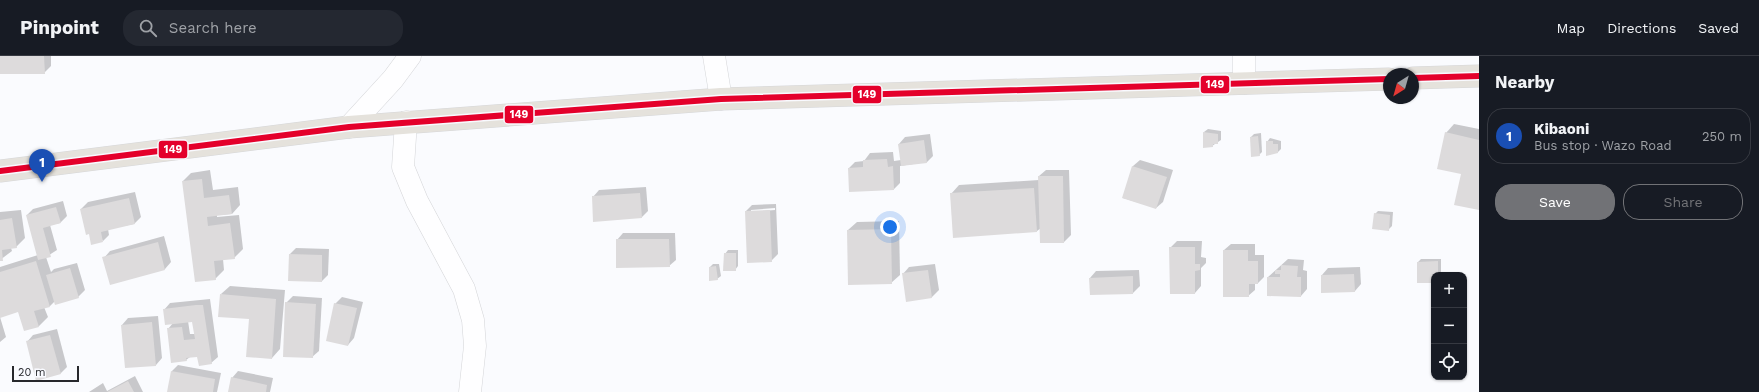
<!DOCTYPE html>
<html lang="en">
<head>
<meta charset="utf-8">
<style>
  body { margin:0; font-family:"Work Sans",sans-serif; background:#242831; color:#f1f3f6 }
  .controls { position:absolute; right:12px; bottom:12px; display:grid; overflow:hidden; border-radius:8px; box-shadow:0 1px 3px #0004 }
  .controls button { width:36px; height:36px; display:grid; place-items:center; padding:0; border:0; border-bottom:1px solid #363941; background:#171b24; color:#f1f3f6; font:20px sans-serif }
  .compass { position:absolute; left:1383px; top:12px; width:36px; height:36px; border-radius:50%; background:#171b24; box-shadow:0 1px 3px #0004; rotate:217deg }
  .scale { position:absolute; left:12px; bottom:10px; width:67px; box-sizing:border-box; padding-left:4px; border:2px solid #27282c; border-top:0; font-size:11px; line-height:14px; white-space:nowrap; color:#27282c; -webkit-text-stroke:3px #f9faff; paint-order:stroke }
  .you { position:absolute; left:890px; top:171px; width:14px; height:14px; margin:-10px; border:3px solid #fff; border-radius:50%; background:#1a73e8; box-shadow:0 0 0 6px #1a73e833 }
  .badge { display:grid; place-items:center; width:26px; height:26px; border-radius:50%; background:#717276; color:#fff; font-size:13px; font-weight:700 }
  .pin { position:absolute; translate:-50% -33px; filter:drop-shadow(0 1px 2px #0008) }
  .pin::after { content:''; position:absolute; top:21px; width:14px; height:12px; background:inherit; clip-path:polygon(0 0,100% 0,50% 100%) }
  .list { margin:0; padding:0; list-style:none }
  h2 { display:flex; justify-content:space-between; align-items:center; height:52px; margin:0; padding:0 16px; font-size:17px }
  h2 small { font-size:13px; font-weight:400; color:#9ea1a6 }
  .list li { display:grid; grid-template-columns:26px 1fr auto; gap:12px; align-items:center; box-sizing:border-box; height:56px; margin:0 8px 8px; padding:0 8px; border:1px solid #363941; border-radius:16px }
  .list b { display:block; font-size:15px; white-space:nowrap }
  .list p { margin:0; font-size:13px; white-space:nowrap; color:#9ea1a6 }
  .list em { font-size:13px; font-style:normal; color:#9ea1a6 }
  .actions { display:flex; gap:8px; padding:12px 16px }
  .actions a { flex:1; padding:9px 0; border:1px solid #717276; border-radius:16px; text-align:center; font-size:14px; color:#717276 }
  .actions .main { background:#717276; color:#fff }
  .icon { flex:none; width:22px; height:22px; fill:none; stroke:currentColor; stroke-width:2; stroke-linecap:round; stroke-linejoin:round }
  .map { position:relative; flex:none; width:1479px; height:336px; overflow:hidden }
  header { display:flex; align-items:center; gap:24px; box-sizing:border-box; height:56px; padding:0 20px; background:#171b24; border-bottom:1px solid #363941 }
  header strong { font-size:19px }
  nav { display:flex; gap:22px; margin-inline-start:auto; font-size:14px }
  .search { width:280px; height:36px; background:#242831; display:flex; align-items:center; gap:10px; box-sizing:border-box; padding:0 14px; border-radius:16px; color:#9ea1a6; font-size:15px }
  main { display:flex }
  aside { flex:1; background:#171b24 }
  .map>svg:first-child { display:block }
</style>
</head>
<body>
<header>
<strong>Pinpoint</strong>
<div class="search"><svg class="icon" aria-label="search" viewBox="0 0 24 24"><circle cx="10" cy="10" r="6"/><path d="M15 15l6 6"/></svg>Search here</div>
<nav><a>Map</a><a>Directions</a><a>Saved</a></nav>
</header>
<main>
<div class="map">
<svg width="1479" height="336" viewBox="0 0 1479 336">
  <rect width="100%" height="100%" fill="#fafbfe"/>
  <!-- shadow -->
  <g fill="#0003" fill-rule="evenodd">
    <polygon points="0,0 51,0 51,10 44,17 0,17"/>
    <polygon points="1454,68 1479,73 1479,153 1446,77"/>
    <polygon points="1208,73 1221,75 1221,84 1212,90 1204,76"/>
    <polygon points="1261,77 1262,96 1259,99 1251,81 1254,78"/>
    <polygon points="930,78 933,100 927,106 900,110 900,127 894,133 849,112 855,106 864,105 870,97 893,96 894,105 901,104 899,88 905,81"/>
    <polygon points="1270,82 1281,85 1281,93 1278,96 1267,86"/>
    <polygon points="1140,104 1173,114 1163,146 1156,152 1123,142 1133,110"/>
    <polygon points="210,114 213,134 238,131 240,149 232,158 217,159 217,161 239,159 243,193 234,202 223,203 224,214 215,223 183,125 191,117"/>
    <polygon points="1046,114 1069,114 1071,179 1064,186 1041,172 1037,175 951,138 959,129 1039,124 1039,120"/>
    <polygon points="646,131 648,155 642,161 593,141 599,134"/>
    <polygon points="135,136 141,161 134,168 108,173 109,179 103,185 81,153 88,146"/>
    <polygon points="63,145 67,160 60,167 50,169 57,194 46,201 51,216 54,213 77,207 85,234 78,241 55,245 50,250 44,251 48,261 39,270 25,274 19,255 0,261 6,281 0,286 0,211 38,199 27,159 33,153"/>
    <path d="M776,148L778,198L771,205L746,155L752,149ZM775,152V154L751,156V154Z"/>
    <polygon points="21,154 25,182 16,191 11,192 12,195 0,204 0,156"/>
    <polygon points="1378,155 1393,156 1392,170 1388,174 1375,158"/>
    <polygon points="899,165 900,219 891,227 848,174 857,166"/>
    <polygon points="623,177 675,177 676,204 669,210 617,184"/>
    <polygon points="164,180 171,206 165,213 111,228 104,202 110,195"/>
    <polygon points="1177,185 1202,185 1201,201 1206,202 1206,207 1201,212 1201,230 1195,237 1170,192"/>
    <polygon points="1231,188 1255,188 1255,199 1264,199 1264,221 1258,227 1255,227 1255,234 1248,240 1224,194"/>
    <polygon points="296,192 329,193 328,219 322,225 290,198"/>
    <polygon points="728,194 738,194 738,210 735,214 725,198"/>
    <polygon points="1288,203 1304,204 1303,214 1307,215 1307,233 1301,240 1268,221"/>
    <polygon points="1421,203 1441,203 1441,219 1434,219 1434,226 1418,206"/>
    <polygon points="713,208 719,208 721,220 717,223 710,211"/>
    <polygon points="935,208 939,234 932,241 907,245 903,218 909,211"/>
    <polygon points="1360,211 1361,228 1355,235 1322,236 1322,219 1328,212"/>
    <polygon points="1139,214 1140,230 1133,237 1091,238 1090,222 1096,215"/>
    <polygon points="230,230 285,234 280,293 272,302 250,262 221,238"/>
    <polygon points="293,240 322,242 319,295 312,301 286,247"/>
    <polygon points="342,241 363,246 354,282 348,289 335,248"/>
    <path d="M210,243L218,301L211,307L198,299L190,301L186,304L168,273L173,267L164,254L170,247ZM188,265H193L195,278H190Z"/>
    <polygon points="158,260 162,302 156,309 126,311 122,269 128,262"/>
    <polygon points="57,273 67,311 60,318 27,286 33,279"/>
    <polygon points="178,309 221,317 217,336 168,336 172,315"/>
    <polygon points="238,315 273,322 270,336 229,336 232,322"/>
    <polygon points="135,320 143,336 89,336 103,327 107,335"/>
  </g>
  <!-- building -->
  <g fill="#dddbdc">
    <polygon points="0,0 44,0 45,18 0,18"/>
    <polygon points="1203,76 1218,78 1218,88 1213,88 1213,91 1203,92"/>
    <polygon points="1445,76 1479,84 1479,154 1454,149 1461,118 1437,113"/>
    <polygon points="1258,80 1260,100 1251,101 1250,81"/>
    <polygon points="924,84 927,107 901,110 898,88"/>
    <polygon points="1266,85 1273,85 1273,88 1278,88 1278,97 1266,100"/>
    <polygon points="887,103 888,111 893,110 894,134 849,136 848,112 863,111 863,104"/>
    <polygon points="1132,110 1167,121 1156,153 1122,142"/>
    <polygon points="1038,120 1063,120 1064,187 1040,187"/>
    <polygon points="202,123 204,142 229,139 232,158 207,161 208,170 230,167 235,203 214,205 216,224 195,226 182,125"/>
    <polygon points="1034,132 1037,176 953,182 950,137"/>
    <polygon points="640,137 642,162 593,166 592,140"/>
    <polygon points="129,142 135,168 101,176 103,186 91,189 89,178 86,179 80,153"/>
    <polygon points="56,151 61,167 43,172 51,201 38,204 26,159"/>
    <polygon points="770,154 772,206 747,207 745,155"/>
    <polygon points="1374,157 1390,159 1389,175 1372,173"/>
    <polygon points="12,162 17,192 2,194 3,205 0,205 0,164"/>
    <polygon points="891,173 892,228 848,229 847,174"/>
    <polygon points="616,183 669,183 670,211 616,212"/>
    <polygon points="158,186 165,214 110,229 102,201"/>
    <polygon points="1169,191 1195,191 1195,208 1200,208 1200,214 1195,215 1195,238 1170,238"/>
    <polygon points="1223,194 1248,194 1248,205 1258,205 1258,228 1249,228 1249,241 1223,241"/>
    <polygon points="724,197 736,197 736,215 723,215"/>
    <polygon points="289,198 322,199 322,226 288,225"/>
    <polygon points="36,205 50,251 34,255 39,271 24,275 18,256 0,262 0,216"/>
    <polygon points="1438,205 1438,219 1434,219 1434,227 1417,227 1417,206"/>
    <polygon points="1281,209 1298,210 1297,221 1301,221 1301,241 1267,240 1267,221 1280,221 1280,218 1275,218 1275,214 1281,214"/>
    <polygon points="716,210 718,224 709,225 709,211"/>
    <polygon points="70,212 79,242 55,249 46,219"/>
    <polygon points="928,214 932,242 906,246 902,217"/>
    <polygon points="1354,218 1355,236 1321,237 1321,219"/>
    <polygon points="1133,220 1133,238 1090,239 1089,222"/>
    <polygon points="220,238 276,243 272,303 246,301 249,263 218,261"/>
    <polygon points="285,246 316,248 313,302 283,301"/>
    <polygon points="334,247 357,252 348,290 326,285"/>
    <polygon points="196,249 203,249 212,308 199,310 197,301 186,302 187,305 171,307 167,272 182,271 184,284 195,283 192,266 165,269 163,253"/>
    <polygon points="152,266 156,310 125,312 121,269"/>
    <polygon points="50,279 61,318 36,325 26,285"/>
    <polygon points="171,315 215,323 213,336 167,336"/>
    <polygon points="231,321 267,329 266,336 228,336"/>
    <polygon points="128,325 134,336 107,336"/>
  </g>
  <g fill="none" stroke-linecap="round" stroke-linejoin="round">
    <defs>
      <g id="minor">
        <polyline points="714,0 721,43"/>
        <polyline points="1244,27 1244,0"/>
        <polyline points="406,66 403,111 417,145 464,233 473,264 475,290 470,336"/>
        <polyline points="349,71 393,23 410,0"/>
      </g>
      <g id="major">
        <polyline points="1413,22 1479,20"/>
        <polyline points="0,115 349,71 721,43 1389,23"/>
      </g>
    </defs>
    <!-- minor casing -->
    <use href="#minor" stroke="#d4d5d8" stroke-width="23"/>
    <!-- major casing -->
    <use href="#major" stroke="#d6d7d9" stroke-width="23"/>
    <!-- minor -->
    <use href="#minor" stroke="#fefeff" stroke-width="22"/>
    <!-- major -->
    <use href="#major" stroke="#e5e2dc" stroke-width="22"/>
    <defs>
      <g id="bus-1">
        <polyline points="1413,22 1479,20"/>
        <polyline points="0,115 349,71 721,43 1389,23"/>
      </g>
    </defs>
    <!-- bus-1 casing -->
    <use href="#bus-1" stroke="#f9faff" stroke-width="9"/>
    <!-- bus-1 -->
    <use href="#bus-1" stroke="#e4002b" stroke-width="6"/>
  </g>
  <g stroke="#f9faff" stroke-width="1.5">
    <rect x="1200" y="19" width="30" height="19" rx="4" fill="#e4002b"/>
    <rect x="852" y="29" width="30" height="19" rx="4" fill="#e4002b"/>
    <rect x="504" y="49" width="30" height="19" rx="4" fill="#e4002b"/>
    <rect x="158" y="84" width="30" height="19" rx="4" fill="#e4002b"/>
  </g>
  <g font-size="11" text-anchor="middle" font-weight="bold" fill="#fff">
    <text x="1215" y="32">149</text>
    <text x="867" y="42">149</text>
    <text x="519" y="62">149</text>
    <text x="173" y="97">149</text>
  </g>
</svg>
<div class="controls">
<button>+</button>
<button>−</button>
<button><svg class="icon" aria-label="locate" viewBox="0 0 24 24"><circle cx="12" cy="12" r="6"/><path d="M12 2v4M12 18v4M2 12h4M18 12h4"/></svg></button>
</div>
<svg class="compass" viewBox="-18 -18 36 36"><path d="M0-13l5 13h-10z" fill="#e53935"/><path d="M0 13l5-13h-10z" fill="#9ea1a6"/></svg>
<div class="scale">20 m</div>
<div class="you"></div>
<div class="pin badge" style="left:42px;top:126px;background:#1a4fb4">1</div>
</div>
<aside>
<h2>Nearby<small></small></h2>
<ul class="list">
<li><span class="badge" style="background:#1a4fb4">1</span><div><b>Kibaoni</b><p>Bus stop · Wazo Road</p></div><em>250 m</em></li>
</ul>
<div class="actions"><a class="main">Save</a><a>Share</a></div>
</aside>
</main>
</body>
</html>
